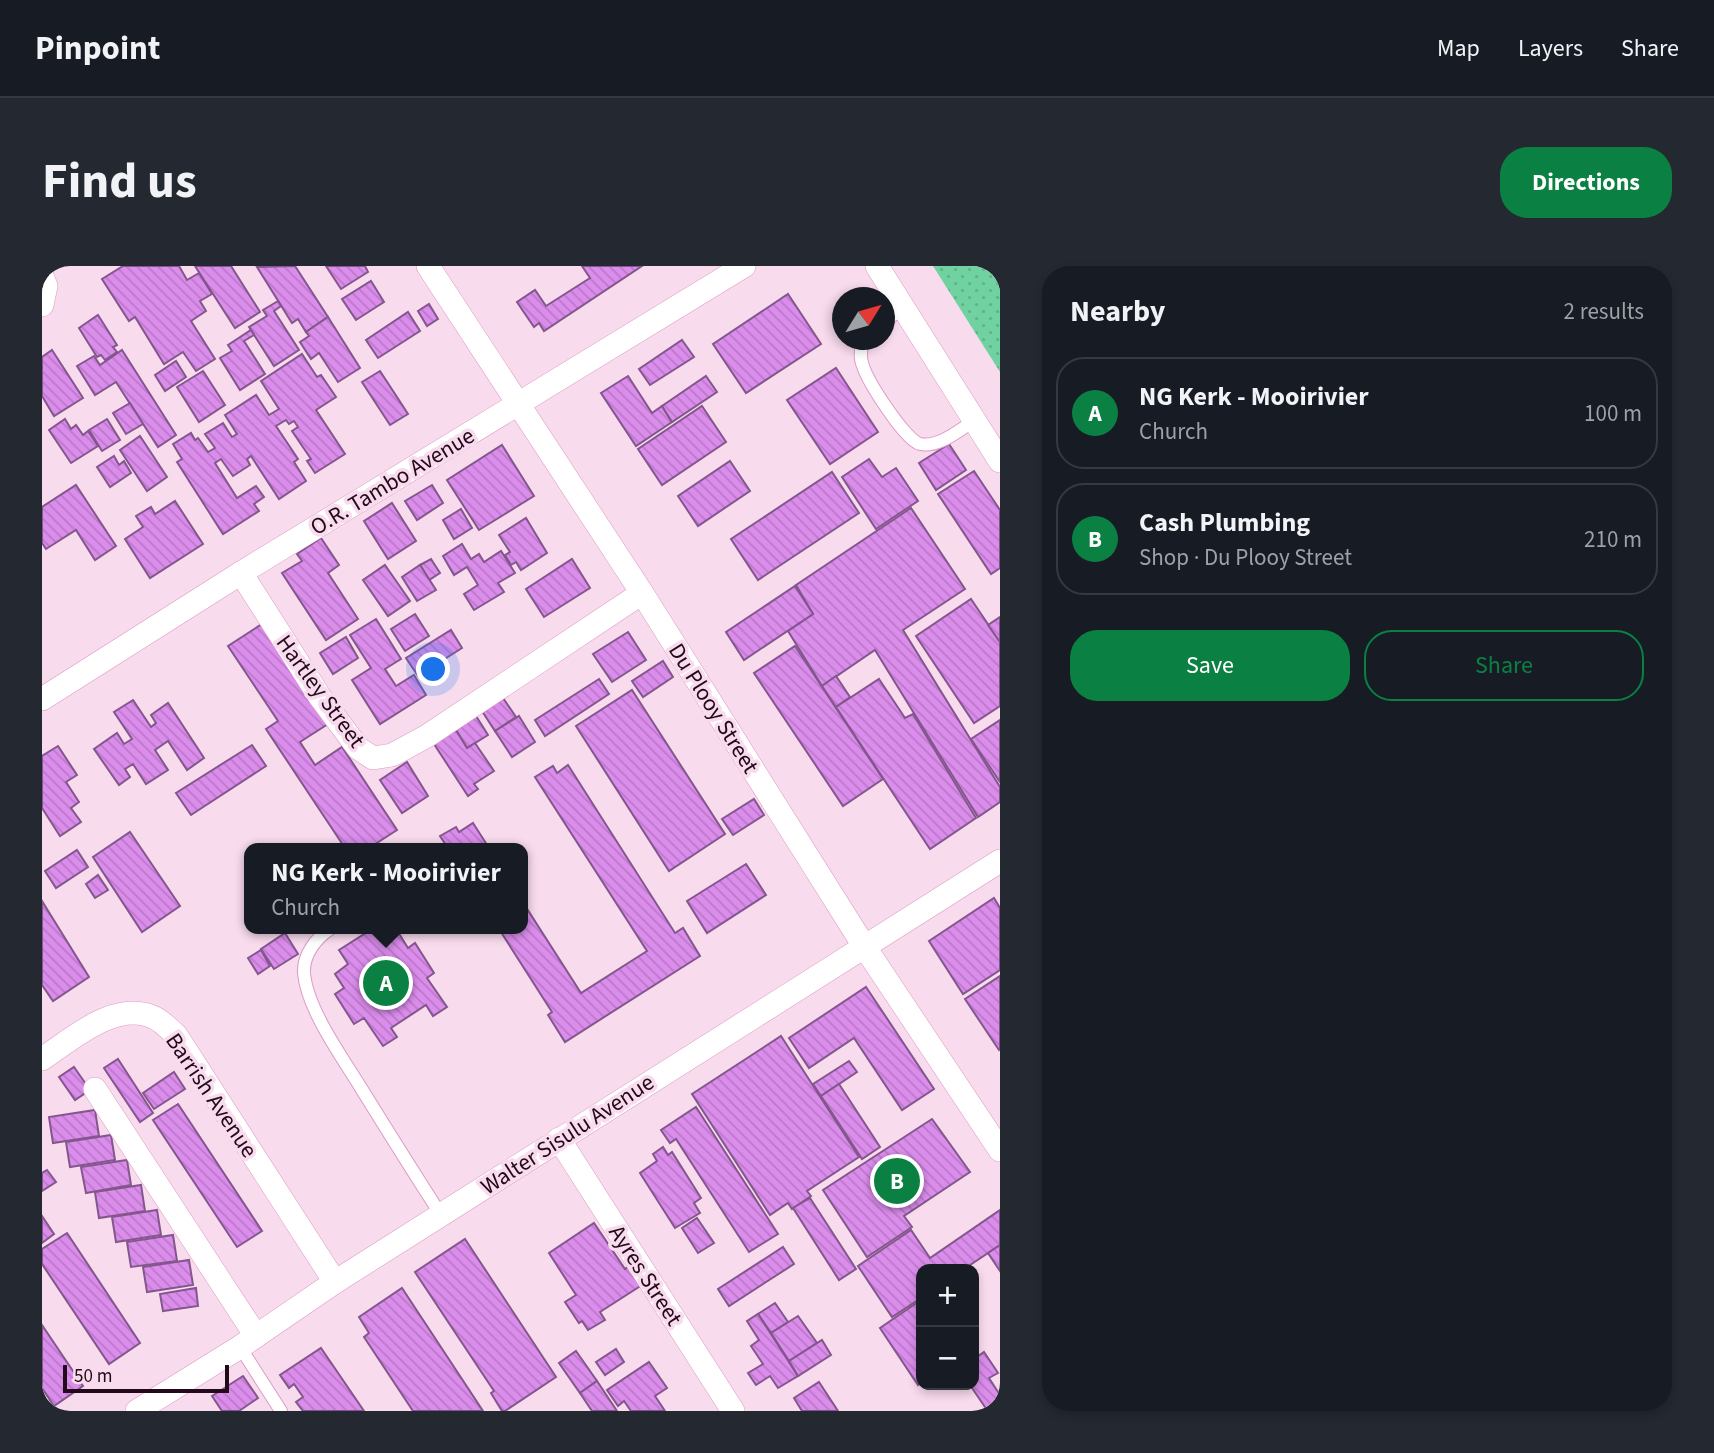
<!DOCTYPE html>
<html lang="en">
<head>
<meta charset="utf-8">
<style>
  body { margin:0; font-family:"Source Sans 3",sans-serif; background:#242831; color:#f1f3f6 }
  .controls { position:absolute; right:21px; bottom:21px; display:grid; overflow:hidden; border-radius:14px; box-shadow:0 4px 10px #0003 }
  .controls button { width:63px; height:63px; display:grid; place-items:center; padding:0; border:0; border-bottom:2px solid #363941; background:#171b24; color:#f1f3f6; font:35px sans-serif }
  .compass { position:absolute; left:790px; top:21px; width:63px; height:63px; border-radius:50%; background:#171b24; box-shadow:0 4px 10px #0003; rotate:53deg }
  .scale { position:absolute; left:21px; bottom:18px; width:166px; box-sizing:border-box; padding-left:7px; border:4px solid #220a1a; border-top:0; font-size:19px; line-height:24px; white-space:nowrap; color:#220a1a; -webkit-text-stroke:5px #f8dbed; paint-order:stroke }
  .you { position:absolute; left:392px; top:404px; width:24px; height:24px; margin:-18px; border:5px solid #fff; border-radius:50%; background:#1a73e8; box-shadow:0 0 0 10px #1a73e833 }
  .badge { display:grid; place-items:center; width:46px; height:46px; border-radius:50%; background:#0b8043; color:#fff; font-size:23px; font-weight:700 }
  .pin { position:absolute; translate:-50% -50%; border:4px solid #fff; box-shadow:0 2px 7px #0006 }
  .popup { position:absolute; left:202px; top:577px; width:284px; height:91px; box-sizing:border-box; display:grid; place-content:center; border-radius:14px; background:#171b24; filter:drop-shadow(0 2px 5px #0005); font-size:23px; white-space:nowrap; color:#9ea1a6 }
  .popup b { font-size:26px; color:#f1f3f6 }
  .popup::after { content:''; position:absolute; left:50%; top:100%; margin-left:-14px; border:14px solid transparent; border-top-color:#171b24 }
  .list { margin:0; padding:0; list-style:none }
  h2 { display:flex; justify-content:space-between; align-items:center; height:91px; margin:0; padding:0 28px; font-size:30px }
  h2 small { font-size:23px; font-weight:400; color:#9ea1a6 }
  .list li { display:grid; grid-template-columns:46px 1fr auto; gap:21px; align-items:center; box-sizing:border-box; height:112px; margin:0 14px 14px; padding:0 14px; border:2px solid #363941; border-radius:28px }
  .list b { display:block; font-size:26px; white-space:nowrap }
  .list p { margin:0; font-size:23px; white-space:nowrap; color:#9ea1a6 }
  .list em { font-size:23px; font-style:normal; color:#9ea1a6 }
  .actions { display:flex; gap:14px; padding:21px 28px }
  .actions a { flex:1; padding:16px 0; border:2px solid #0b8043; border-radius:28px; text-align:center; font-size:24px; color:#0b8043 }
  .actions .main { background:#0b8043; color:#fff }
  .map { position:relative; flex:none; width:958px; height:1145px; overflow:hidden; border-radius:28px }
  header { display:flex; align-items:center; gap:42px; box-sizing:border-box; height:98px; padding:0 35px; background:#171b24; border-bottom:2px solid #363941 }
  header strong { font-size:33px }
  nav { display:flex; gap:38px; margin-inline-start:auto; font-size:24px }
  .intro { display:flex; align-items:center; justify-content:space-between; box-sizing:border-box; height:168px; padding:0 42px }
  h1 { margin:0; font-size:49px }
  .button { padding:18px 32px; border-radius:28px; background:#0b8043; color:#fff; font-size:24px; font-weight:700 }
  main { display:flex; gap:42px; padding:0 42px }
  aside { flex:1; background:#171b24; border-radius:28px; box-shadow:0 4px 10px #0003 }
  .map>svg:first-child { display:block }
</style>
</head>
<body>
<header>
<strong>Pinpoint</strong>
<nav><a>Map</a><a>Layers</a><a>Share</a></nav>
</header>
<div class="intro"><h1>Find us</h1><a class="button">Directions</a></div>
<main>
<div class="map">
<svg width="958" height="1145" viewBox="0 0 958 1145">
  <defs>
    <pattern id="grass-dots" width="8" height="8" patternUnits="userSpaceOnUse" patternTransform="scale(1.75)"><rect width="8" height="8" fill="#6fd2a0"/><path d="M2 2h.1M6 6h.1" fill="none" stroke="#60b389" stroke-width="1.8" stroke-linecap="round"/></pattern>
    <pattern id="building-back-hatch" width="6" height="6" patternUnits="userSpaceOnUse" patternTransform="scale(1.75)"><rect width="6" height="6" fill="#db8dec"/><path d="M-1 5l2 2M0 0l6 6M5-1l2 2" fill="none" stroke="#bc78ca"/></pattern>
  </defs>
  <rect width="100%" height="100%" fill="#f8dbed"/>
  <!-- grass -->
  <polygon fill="url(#grass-dots)" points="891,0 958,0 958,106"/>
  <!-- building -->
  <g fill="url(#building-back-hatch)" stroke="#83578d" stroke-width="2">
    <polygon points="81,0 137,0 145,14 157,7 170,28 158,35 164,45 149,55 173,93 154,105 141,86 122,98 93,51 87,55 60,13"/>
    <polygon points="153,0 189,0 218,46 193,62"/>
    <polygon points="253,0 286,51 264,66 256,53 250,57 215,1"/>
    <polygon points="284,0 323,0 326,6 299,23"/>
    <polygon points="540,0 600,0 502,65 497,57 492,61 475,36 493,24 504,40 548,12"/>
    <polygon points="329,15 342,36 314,54 300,33"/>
    <polygon points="746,28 779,78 704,127 671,78"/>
    <polygon points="236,35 239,40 232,45 257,84 232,100 207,61 225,50 221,44"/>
    <polygon points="387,38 396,53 385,60 376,45"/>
    <polygon points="366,46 378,65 336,92 324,74"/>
    <polygon points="56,49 75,79 71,81 75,86 63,94 59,89 55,91 37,62"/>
    <polygon points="286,51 318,102 296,116 277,87 269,93 258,76 267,70 264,66"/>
    <polygon points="209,64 212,69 202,75 223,108 198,124 178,92 190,85 186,79"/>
    <polygon points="640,74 652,91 608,119 597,103"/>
    <polygon points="10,84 41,132 12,150 0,130 0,91"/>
    <polygon points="80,84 134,169 116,181 74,116 53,129 35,100 52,90 58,99"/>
    <polygon points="260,88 275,111 279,109 294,131 274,144 303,188 273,207 265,195 269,193 250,165 256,161 252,155 247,158 244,154 234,160 256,193 252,196 264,215 237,233 209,190 205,193 208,199 191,210 179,193 173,197 195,232 214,220 222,231 212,238 217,245 181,268 135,196 140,193 131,178 149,167 153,174 156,172 166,186 173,182 163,168 181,157 190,171 195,168 183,149 214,129 227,149 237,143 219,115"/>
    <polygon points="134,95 144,111 123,125 113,109"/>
    <polygon points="794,102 836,166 788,198 745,134"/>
    <polygon points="161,105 183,139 157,156 135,121"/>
    <polygon points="338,105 366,148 348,159 320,116"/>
    <polygon points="586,110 610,147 620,140 630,156 594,180 559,127"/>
    <polygon points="664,110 675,126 630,156 620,140"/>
    <polygon points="88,137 101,158 84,168 71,147"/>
    <polygon points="660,140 684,176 620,219 596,183"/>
    <polygon points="23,153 29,163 34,159 41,169 46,165 56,180 29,197 7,164"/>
    <polygon points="65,153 78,174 60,185 47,164"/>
    <polygon points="98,170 125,211 105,225 78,184"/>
    <polygon points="907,178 924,204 894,224 877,197"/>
    <polygon points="460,179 492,230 437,264 405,214"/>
    <polygon points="72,190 77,199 82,195 89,207 68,221 55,201"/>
    <polygon points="827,193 840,211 854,202 876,235 834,263 800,211"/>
    <polygon points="688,195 708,225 656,260 636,230"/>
    <polygon points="932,205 958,244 958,302 949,308 896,228"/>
    <polygon points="790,206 817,247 716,314 689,273"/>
    <polygon points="34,219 74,280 53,294 34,264 4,283 0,277 0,241"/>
    <polygon points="390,219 401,237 375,254 363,235"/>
    <polygon points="133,235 161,278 108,312 83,273 101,261 94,250 109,241 113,248"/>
    <polygon points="350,237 374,275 346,293 322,255"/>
    <polygon points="869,242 923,323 861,364 958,521 958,536 936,551 833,384 780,420 746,365 771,348 754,319"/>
    <polygon points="419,243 430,262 412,273 401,254"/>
    <polygon points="484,252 505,287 479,304 474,296 469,299 463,289 468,286 457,269"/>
    <polygon points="279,272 297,299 286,307 316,353 284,374 240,307 260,295 255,288"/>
    <polygon points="420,278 429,293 437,288 442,296 459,285 473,307 456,317 462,326 432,344 422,328 436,319 425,301 412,309 401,290"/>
    <polygon points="389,293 398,307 387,314 378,299"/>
    <polygon points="530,293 548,322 502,351 484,323"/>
    <polygon points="343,299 368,335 346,350 321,314"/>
    <polygon points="378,299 394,324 375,335 360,311"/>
    <polygon points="753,320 771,348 702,394 684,366"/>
    <polygon points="929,333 958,376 958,440 932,457 874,370"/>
    <polygon points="373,348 387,370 363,385 349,363"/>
    <polygon points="958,351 958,376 946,359"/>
    <polygon points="334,353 359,393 343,403 354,420 372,409 384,429 338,458 310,414 329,402 308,369"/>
    <polygon points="220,358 286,458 258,476 273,499 300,481 355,564 327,582 303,582 224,463 236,455 186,380"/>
    <polygon points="409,364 420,382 376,410 364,392"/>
    <polygon points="586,366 604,394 570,416 551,388"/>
    <polygon points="304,371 316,392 291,408 278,387"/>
    <polygon points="753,380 841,513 801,540 712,407"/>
    <polygon points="621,395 631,411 601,431 590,415"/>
    <polygon points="794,410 808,431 794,441 780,420"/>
    <polygon points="557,413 567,428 503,470 493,454"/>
    <polygon points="837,413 863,452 871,448 934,552 888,583 794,441"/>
    <polygon points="590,424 683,568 627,605 534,460"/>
    <polygon points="461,432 474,451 453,465 440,445"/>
    <polygon points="91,434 109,461 114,457 109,449 126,437 162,492 145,504 126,475 113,484 126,504 104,518 91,498 83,503 88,511 77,519 52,483 75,467 82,478 90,473 72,446"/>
    <polygon points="434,450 446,469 425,482 414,464"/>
    <polygon points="477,450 493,476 470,491 453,465"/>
    <polygon points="958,454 958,516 929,473"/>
    <polygon points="414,464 425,482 433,477 452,505 432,518 436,523 426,530 392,478"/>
    <polygon points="210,479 224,500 149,549 134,527"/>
    <polygon points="16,480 35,509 24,516 37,536 29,542 39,556 18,570 0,542 0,490"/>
    <polygon points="365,496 386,530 360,547 338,514"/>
    <polygon points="526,499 633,667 641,662 658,690 523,776 506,749 510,746 457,663 480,663 480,635 539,727 605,685 493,511 511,500 515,507"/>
    <polygon points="712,533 722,549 691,569 680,553"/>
    <polygon points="431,557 447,582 406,582 398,570 414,561 417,566"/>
    <polygon points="88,566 138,640 100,666 51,591"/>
    <polygon points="35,584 46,601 14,622 3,605"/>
    <polygon points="704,598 724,629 665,667 645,635"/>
    <polygon points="56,609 66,624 53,632 44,618"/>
    <polygon points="952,632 958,642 958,704 921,728 887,675"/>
    <polygon points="0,635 47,711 11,735 0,719"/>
    <polygon points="330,663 335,663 343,675 356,666 366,682 373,677 392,707 385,712 405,741 391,750 384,739 349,762 355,771 341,780 322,752 312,758 293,728 302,722 293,708 306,698 297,684"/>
    <polygon points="243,667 256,688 232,703 219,683"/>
    <polygon points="219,684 228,700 216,708 206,692"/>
    <polygon points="958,710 958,783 957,784 923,733"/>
    <polygon points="824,721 892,823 860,844 812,772 767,802 747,772"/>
    <polygon points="739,770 817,891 765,925 769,930 750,943 746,937 728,949 650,828"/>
    <polygon points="76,793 111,847 98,856 62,802"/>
    <polygon points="807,795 815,806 779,830 771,818"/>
    <polygon points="32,801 48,824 33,834 17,811"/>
    <polygon points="132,806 143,823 112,843 101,827"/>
    <polygon points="797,818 838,881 820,893 779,830"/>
    <polygon points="136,838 220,965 195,981 111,854"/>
    <polygon points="654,841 736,968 707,986 634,873 628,877 619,864"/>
    <polygon points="53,844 57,870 11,877 7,851"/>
    <polygon points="890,853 928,906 862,950 870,961 825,991 781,924"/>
    <polygon points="69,869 73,894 28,901 24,876"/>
    <polygon points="621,881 626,889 630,886 659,932 652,937 658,947 633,962 598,907 615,895 611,888"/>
    <polygon points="85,894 89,919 44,927 39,901"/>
    <polygon points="5,904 14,916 0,925 0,907"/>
    <polygon points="99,919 103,945 57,952 53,926"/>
    <polygon points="768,932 814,1003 797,1014 751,942"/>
    <polygon points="115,944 119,969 74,976 70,951"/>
    <polygon points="958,944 958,979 922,1003 879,1003 879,1032 850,1051 816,1000 869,964 888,992"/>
    <polygon points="0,950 12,968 0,977"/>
    <polygon points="655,952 672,977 656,987 640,962"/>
    <polygon points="552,957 583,1003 587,1000 600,1019 558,1046 563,1054 546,1064 540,1055 537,1057 523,1036 534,1029 507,987"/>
    <polygon points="25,967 98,1077 67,1098 0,998 0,983"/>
    <polygon points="131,969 135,995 89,1001 85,976"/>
    <polygon points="423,973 514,1111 463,1145 460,1145 449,1127 452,1125 373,1006"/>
    <polygon points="958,979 958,1005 946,987"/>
    <polygon points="741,981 752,998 687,1040 676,1023"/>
    <polygon points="147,994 151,1019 105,1026 101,1001"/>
    <polygon points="154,1022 156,1040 121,1045 118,1028"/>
    <polygon points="360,1022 441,1145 371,1145 322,1071 327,1067 317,1051"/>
    <polygon points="879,1034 879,1117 876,1119 838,1062"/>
    <polygon points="733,1037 746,1056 729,1067 716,1048"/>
    <polygon points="716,1048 756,1110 736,1122 728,1110 714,1119 706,1107 721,1098 709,1080 717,1074 705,1055"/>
    <polygon points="756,1050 775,1077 747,1095 729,1067"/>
    <polygon points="0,1059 41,1120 12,1140 0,1122"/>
    <polygon points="780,1074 789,1089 756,1110 747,1095"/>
    <polygon points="279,1082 322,1145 261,1145 254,1136 261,1131 252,1118 247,1122 238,1109"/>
    <polygon points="574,1083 582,1096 563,1109 554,1096"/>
    <polygon points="534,1085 555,1115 538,1127 517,1097"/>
    <polygon points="942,1086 956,1107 947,1112 958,1129 958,1136 945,1144 928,1119 932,1119 936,1113 932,1107 932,1093"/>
    <polygon points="607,1096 625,1122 613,1130 623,1145 589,1145 582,1135 576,1140 565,1124"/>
    <polygon points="201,1110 216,1132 197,1145 180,1145 170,1130"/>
    <polygon points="555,1115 575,1145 550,1145 538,1127"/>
    <polygon points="777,1116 796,1145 760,1145 752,1132"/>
  </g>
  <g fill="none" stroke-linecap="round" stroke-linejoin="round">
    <defs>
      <g id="service">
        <polyline points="842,55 862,42"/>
        <path d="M821,74C819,82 817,91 821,100C826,116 863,174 878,178C897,182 917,164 932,155"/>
        <path d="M288,663C274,672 261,689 262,707C265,743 300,791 319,822C345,864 372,907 399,949"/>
        <polyline points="198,1081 239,1145"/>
      </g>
      <g id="minor">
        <polyline points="386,0 600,327 822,680 958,884"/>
        <polyline points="835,0 958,195"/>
        <polyline points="0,10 4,20 0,39"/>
        <polyline points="199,307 278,431 316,482 331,492 350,489 385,470 600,327"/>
        <polyline points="0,433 199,307 702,0"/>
        <path d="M0,793C30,773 74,733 113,752C121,756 128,764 134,769L293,1016"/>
        <polyline points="53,823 214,1070"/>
        <polyline points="517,873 691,1145"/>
        <polyline points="95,1145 198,1081 293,1016 958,595"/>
      </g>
    </defs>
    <!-- service casing -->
    <use href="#service" stroke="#dd9ac6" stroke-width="14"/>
    <!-- minor casing -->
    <use href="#minor" stroke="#dd9ac6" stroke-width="24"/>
    <!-- service -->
    <use href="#service" stroke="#fff" stroke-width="12"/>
    <!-- minor -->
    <use href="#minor" stroke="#fff" stroke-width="23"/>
  </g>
  <g text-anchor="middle" stroke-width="7" stroke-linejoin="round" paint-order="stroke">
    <!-- street labels -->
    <g font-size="23" fill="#220a1a" stroke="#f8dbed">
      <text transform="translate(350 215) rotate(-31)" y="8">O.R. Tambo Avenue</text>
      <text transform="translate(279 425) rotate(54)" y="8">Hartley Street</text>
      <text transform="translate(672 442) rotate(58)" y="8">Du Plooy Street</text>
      <text transform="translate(170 829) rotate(56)" y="8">Barrish Avenue</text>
      <text transform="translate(525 868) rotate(-33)" y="8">Walter Sisulu Avenue</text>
      <text transform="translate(604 1009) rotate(57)" y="8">Ayres Street</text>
    </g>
  </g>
</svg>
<div class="controls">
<button>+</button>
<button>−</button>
</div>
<svg class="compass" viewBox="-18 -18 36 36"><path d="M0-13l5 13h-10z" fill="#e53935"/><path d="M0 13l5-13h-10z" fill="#9ea1a6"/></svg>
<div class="scale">50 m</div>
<div class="you"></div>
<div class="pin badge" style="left:344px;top:717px">A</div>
<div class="popup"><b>NG Kerk - Mooirivier</b>Church</div>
<div class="pin badge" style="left:855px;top:915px">B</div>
</div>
<aside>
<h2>Nearby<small>2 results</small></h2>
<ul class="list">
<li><span class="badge">A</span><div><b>NG Kerk - Mooirivier</b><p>Church</p></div><em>100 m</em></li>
<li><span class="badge">B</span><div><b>Cash Plumbing</b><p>Shop · Du Plooy Street</p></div><em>210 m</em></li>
</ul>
<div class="actions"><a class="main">Save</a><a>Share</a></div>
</aside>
</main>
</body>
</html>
